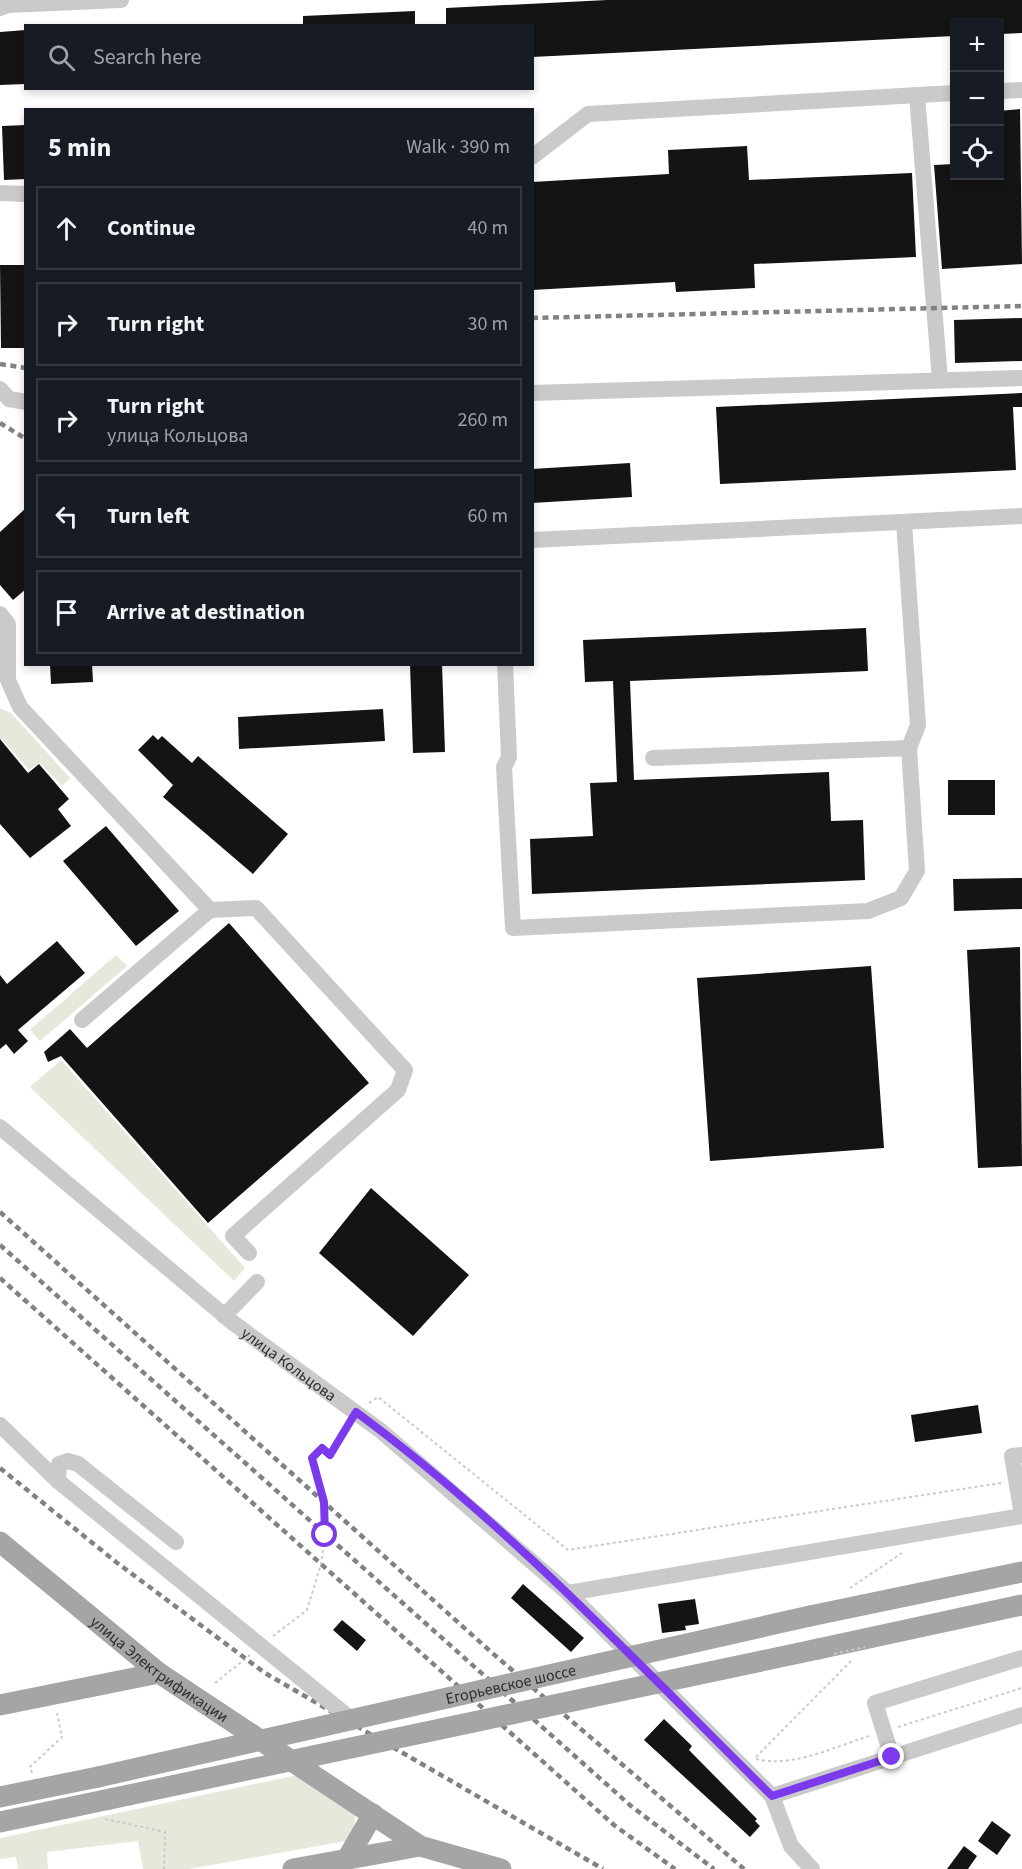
<!DOCTYPE html>
<html lang="en">
<head>
<meta charset="utf-8">
<style>
  body { margin:0; font-family:"Source Sans 3",sans-serif; background:#242831; color:#f1f3f6 }
  .controls { position:absolute; right:18px; top:18px; display:grid; overflow:hidden; border-radius:0px; box-shadow:0 3px 9px #0003 }
  .controls button { width:54px; height:54px; display:grid; place-items:center; padding:0; border:0; border-bottom:2px solid #363941; background:#171b24; color:#f1f3f6; font:30px sans-serif }
  .stop { position:absolute; width:18px; height:18px; margin:-14px; border:4px solid #7c3aed; border-radius:50%; background:#fff }
  .stop.end { background:#7c3aed; border-color:#fff; box-shadow:0 2px 6px #0008 }
  .list { margin:0; padding:0; list-style:none }
  h2 { display:flex; justify-content:space-between; align-items:center; height:78px; margin:0; padding:0 24px; font-size:26px }
  h2 small { font-size:20px; font-weight:400; color:#9ea1a6 }
  .list li { display:grid; grid-template-columns:39px 1fr auto; gap:18px; align-items:center; box-sizing:border-box; height:84px; margin:0 12px 12px; padding:0 12px; border:2px solid #363941; border-radius:0px }
  .list b { display:block; font-size:22px; white-space:nowrap }
  .list p { margin:0; font-size:20px; white-space:nowrap; color:#9ea1a6 }
  .list em { font-size:20px; font-style:normal; color:#9ea1a6 }
  .icon { flex:none; width:33px; height:33px; fill:none; stroke:currentColor; stroke-width:2; stroke-linecap:round; stroke-linejoin:round }
  .map { position:relative; flex:none; width:1022px; height:1869px; overflow:hidden }
  .search { position:absolute; background:#171b24; box-shadow:0 3px 9px #0003; left:24px; top:24px; width:510px; height:66px; display:flex; align-items:center; gap:15px; box-sizing:border-box; padding:0 21px; border-radius:0px; color:#9ea1a6; font-size:22px }
  .panel { position:absolute; background:#171b24; box-shadow:0 3px 9px #0003; left:24px; top:108px; width:510px; height:558px; border-radius:0px }
  .map>svg:first-child { display:block }
</style>
</head>
<body>
<div class="map">
<svg width="1022" height="1869" viewBox="0 0 1022 1869">
  <rect width="100%" height="100%" fill="#fff"/>
  <!-- green -->
  <g fill="#e4e9db">
    <polygon points="0,708 11,713 70,778 62,786 40,763 29,770 2,739 0,740"/>
    <polygon points="116,955 127,966 40,1041 30,1030"/>
    <polygon points="61,1060 245,1268 234,1281 30,1087"/>
    <polygon points="302,1774 356,1814 353,1832 346,1841 189,1869 143,1869 138,1841 47,1852 48,1869 18,1869 16,1857 0,1859 0,1838"/>
  </g>
  <!-- building -->
  <g fill="#141414">
    <polygon points="607,0 1022,0 1022,33 999,34 999,22 954,22 954,36 532,57 532,26 446,26 446,8"/>
    <polygon points="415,11 415,26 303,26 303,16"/>
    <polygon points="26,30 26,84 0,85 0,32"/>
    <polygon points="1020,109 1022,264 942,269 934,165 954,164 954,176 999,176 999,111"/>
    <polygon points="26,125 26,179 4,180 2,126"/>
    <polygon points="747,146 749,180 912,173 916,257 754,264 755,288 676,292 675,282 532,290 532,182 669,174 668,150"/>
    <polygon points="0,265 26,265 26,348 1,348"/>
    <polygon points="1022,318 1022,361 955,363 954,320"/>
    <polygon points="1022,393 1022,407 1013,407 1016,470 720,484 716,407"/>
    <polygon points="630,463 632,497 532,503 532,469"/>
    <polygon points="26,508 26,589 13,600 0,585 0,532"/>
    <polygon points="866,628 868,671 630,681 634,780 829,772 831,821 863,820 865,880 532,894 530,839 593,836 590,783 617,782 613,681 585,682 583,640"/>
    <polygon points="50,664 92,664 93,682 51,684"/>
    <polygon points="410,664 442,664 445,752 413,753"/>
    <polygon points="383,709 385,741 239,749 238,717"/>
    <polygon points="153,735 158,740 162,736 192,763 198,756 288,834 253,874 163,797 173,785 138,750"/>
    <polygon points="0,739 28,773 39,764 69,799 58,809 71,826 30,858 0,824"/>
    <rect x="948" y="780" width="47" height="35"/>
    <polygon points="106,826 179,911 136,946 63,861"/>
    <polygon points="1022,878 1022,909 954,911 953,879"/>
    <polygon points="229,923 369,1083 208,1223 61,1056 48,1062 44,1052 70,1029 87,1048"/>
    <polygon points="57,941 85,973 18,1030 28,1041 14,1054 6,1044 0,1049 0,975 7,984"/>
    <polygon points="1020,947 1022,1166 978,1168 967,950"/>
    <polygon points="871,966 884,1148 710,1161 697,978"/>
    <polygon points="371,1188 469,1275 413,1336 319,1253"/>
    <polygon points="978,1405 982,1433 915,1442 911,1415"/>
    <polygon points="523,1584 584,1638 571,1652 511,1598"/>
    <polygon points="695,1599 699,1624 685,1626 686,1630 662,1633 658,1604"/>
    <polygon points="342,1620 366,1640 357,1651 333,1630"/>
    <polygon points="664,1719 692,1746 689,1750 757,1819 755,1821 760,1826 750,1837 644,1740"/>
    <polygon points="992,1821 1011,1835 997,1855 978,1841"/>
    <polygon points="964,1846 977,1856 968,1869 947,1869"/>
  </g>
  <g fill="none" stroke-linecap="round" stroke-linejoin="round">
    <!-- path -->
    <g stroke="#cacaca" stroke-width="2" stroke-dasharray="3 3" stroke-linecap="butt">
      <polyline points="369,1403 378,1397 568,1550 1001,1483"/>
      <polyline points="850,1588 902,1553"/>
      <polyline points="273,1636 307,1610 321,1564 325,1535 324,1502 312,1458 322,1448 330,1455 349,1424"/>
      <polyline points="215,1683 250,1655"/>
      <polyline points="898,1727 1022,1688"/>
      <polyline points="756,1757 851,1661"/>
      <path d="M756,1759C793,1768 834,1747 869,1736"/>
      <polyline points="32,1773 30,1767 62,1737 57,1713"/>
      <polyline points="105,1819 165,1832 164,1869"/>
    </g>
    <!-- minor -->
    <g stroke="#cacaca" stroke-width="16">
      <polyline points="0,8 8,5 121,0"/>
      <polyline points="1000,91 1022,90"/>
      <polyline points="917,95 940,380"/>
      <polyline points="532,157 588,114 954,93"/>
      <polyline points="0,193 26,194"/>
      <polyline points="0,389 9,399 26,402"/>
      <polyline points="532,393 1022,378"/>
      <polyline points="904,522 918,725 909,748"/>
      <polyline points="532,540 1022,516"/>
      <polyline points="0,614 8,624 8,680 20,707 210,910 256,908 405,1070 398,1090 233,1236 249,1253"/>
      <polyline points="505,664 509,757 504,767 513,928 868,911 901,898 917,871 909,748 653,758"/>
      <polyline points="82,1020 210,910"/>
      <path id="s1" d="M0,1127L232,1322L381,1431L568,1593L772,1796L791,1846L812,1869"/>
      <polyline points="224,1316 257,1282"/>
      <polyline points="0,1425 58,1481"/>
      <polyline points="1022,1455 1012,1456 1022,1515"/>
      <polyline points="58,1481 59,1464 68,1461 78,1464 176,1542"/>
      <polyline points="568,1593 1022,1516"/>
      <polyline points="892,1757 875,1703 1022,1658"/>
      <polyline points="772,1796 1022,1715"/>
    </g>
    <!-- major -->
    <g stroke="#a5a5a5" stroke-width="21">
      <path id="s2" d="M0,1542L159,1673L420,1846L501,1869"/>
      <polyline points="810,1616 1022,1572"/>
      <polyline points="818,1649 1022,1605"/>
      <polyline points="0,1705 159,1673"/>
      <polyline points="0,1797 98,1777"/>
      <polyline points="0,1822 110,1799"/>
      <polyline points="347,1859 373,1814"/>
      <polyline points="293,1869 420,1846"/>
    </g>
    <!-- rail -->
    <g stroke="#828282" stroke-width="4.5" stroke-dasharray="6 4.5" stroke-linecap="butt">
      <polyline points="532,318 1022,306"/>
      <polyline points="0,364 26,368"/>
      <polyline points="0,423 26,439"/>
      <polyline points="0,1212 490,1651 744,1869"/>
      <polyline points="0,1245 631,1806 714,1869"/>
      <polyline points="0,1278 614,1825 675,1869"/>
      <polyline points="0,1468 116,1562 265,1673 603,1869"/>
    </g>
    <!-- path-bridge -->
    <polyline stroke="#cacaca" stroke-width="2" stroke-dasharray="3 3" stroke-linecap="butt" points="834,1654 865,1647"/>
    <!-- minor-bridge -->
    <polyline stroke="#cacaca" stroke-width="16" points="58,1481 351,1719"/>
    <!-- major-bridge -->
    <g stroke="#a5a5a5" stroke-width="21">
      <path id="s3" d="M98,1777L810,1616"/>
      <polyline points="110,1799 818,1649"/>
    </g>
  </g>
  <g fill="none" stroke-linecap="round" stroke-linejoin="round">
    <!-- route -->
    <path stroke="#7c3aed" stroke-width="8" d="M325,1535L324,1502L312,1458L322,1448L330,1455L356,1412C508,1524 638,1664 772,1796L892,1757"/>
  </g>
  <g text-anchor="middle" stroke-width="6" stroke-linejoin="round" paint-order="stroke">
    <!-- street labels -->
    <g font-size="16" fill="#2d2d2d" stroke="#fff">
      <text dy="6" stroke="none"><textPath href="#s1" startOffset="374">улица Кольцова</textPath></text>
      <text dy="6" stroke="none"><textPath href="#s2" startOffset="204">улица Электрификации</textPath></text>
      <text dy="6" stroke="none"><textPath href="#s3" startOffset="423">Егорьевское шоссе</textPath></text>
    </g>
  </g>
</svg>
<div class="controls">
<button>+</button>
<button>−</button>
<button><svg class="icon" aria-label="locate" viewBox="0 0 24 24"><circle cx="12" cy="12" r="6"/><path d="M12 2v4M12 18v4M2 12h4M18 12h4"/></svg></button>
</div>
<div class="stop" style="left:325px;top:1535px"></div>
<div class="stop end" style="left:892px;top:1757px"></div>
<div class="search"><svg class="icon" aria-label="search" viewBox="0 0 24 24"><circle cx="10" cy="10" r="6"/><path d="M15 15l6 6"/></svg>Search here</div>
<section class="panel">
<h2>5 min<small>Walk · 390 m</small></h2>
<ul class="list">
<li><svg class="icon" aria-label="ahead" viewBox="0 0 24 24"><path d="M12 20V5M6 11l6-6 6 6"/></svg><div><b>Continue</b></div><em>40 m</em></li>
<li><svg class="icon" aria-label="right" viewBox="0 0 24 24"><path d="M7 20v-9h11M14 6l5 5-5 5"/></svg><div><b>Turn right</b></div><em>30 m</em></li>
<li><svg class="icon" aria-label="right" viewBox="0 0 24 24"><path d="M7 20v-9h11M14 6l5 5-5 5"/></svg><div><b>Turn right</b><p>улица Кольцова</p></div><em>260 m</em></li>
<li><svg class="icon" aria-label="left" viewBox="0 0 24 24"><path d="M17 20v-9H6M10 6l-5 5 5 5"/></svg><div><b>Turn left</b></div><em>60 m</em></li>
<li><svg class="icon" aria-label="arrive" viewBox="0 0 24 24"><path d="M6 21V4h12l-3 4 3 4H6"/></svg><div><b>Arrive at destination</b></div></li>
</ul>
</section>
</div>
</body>
</html>
